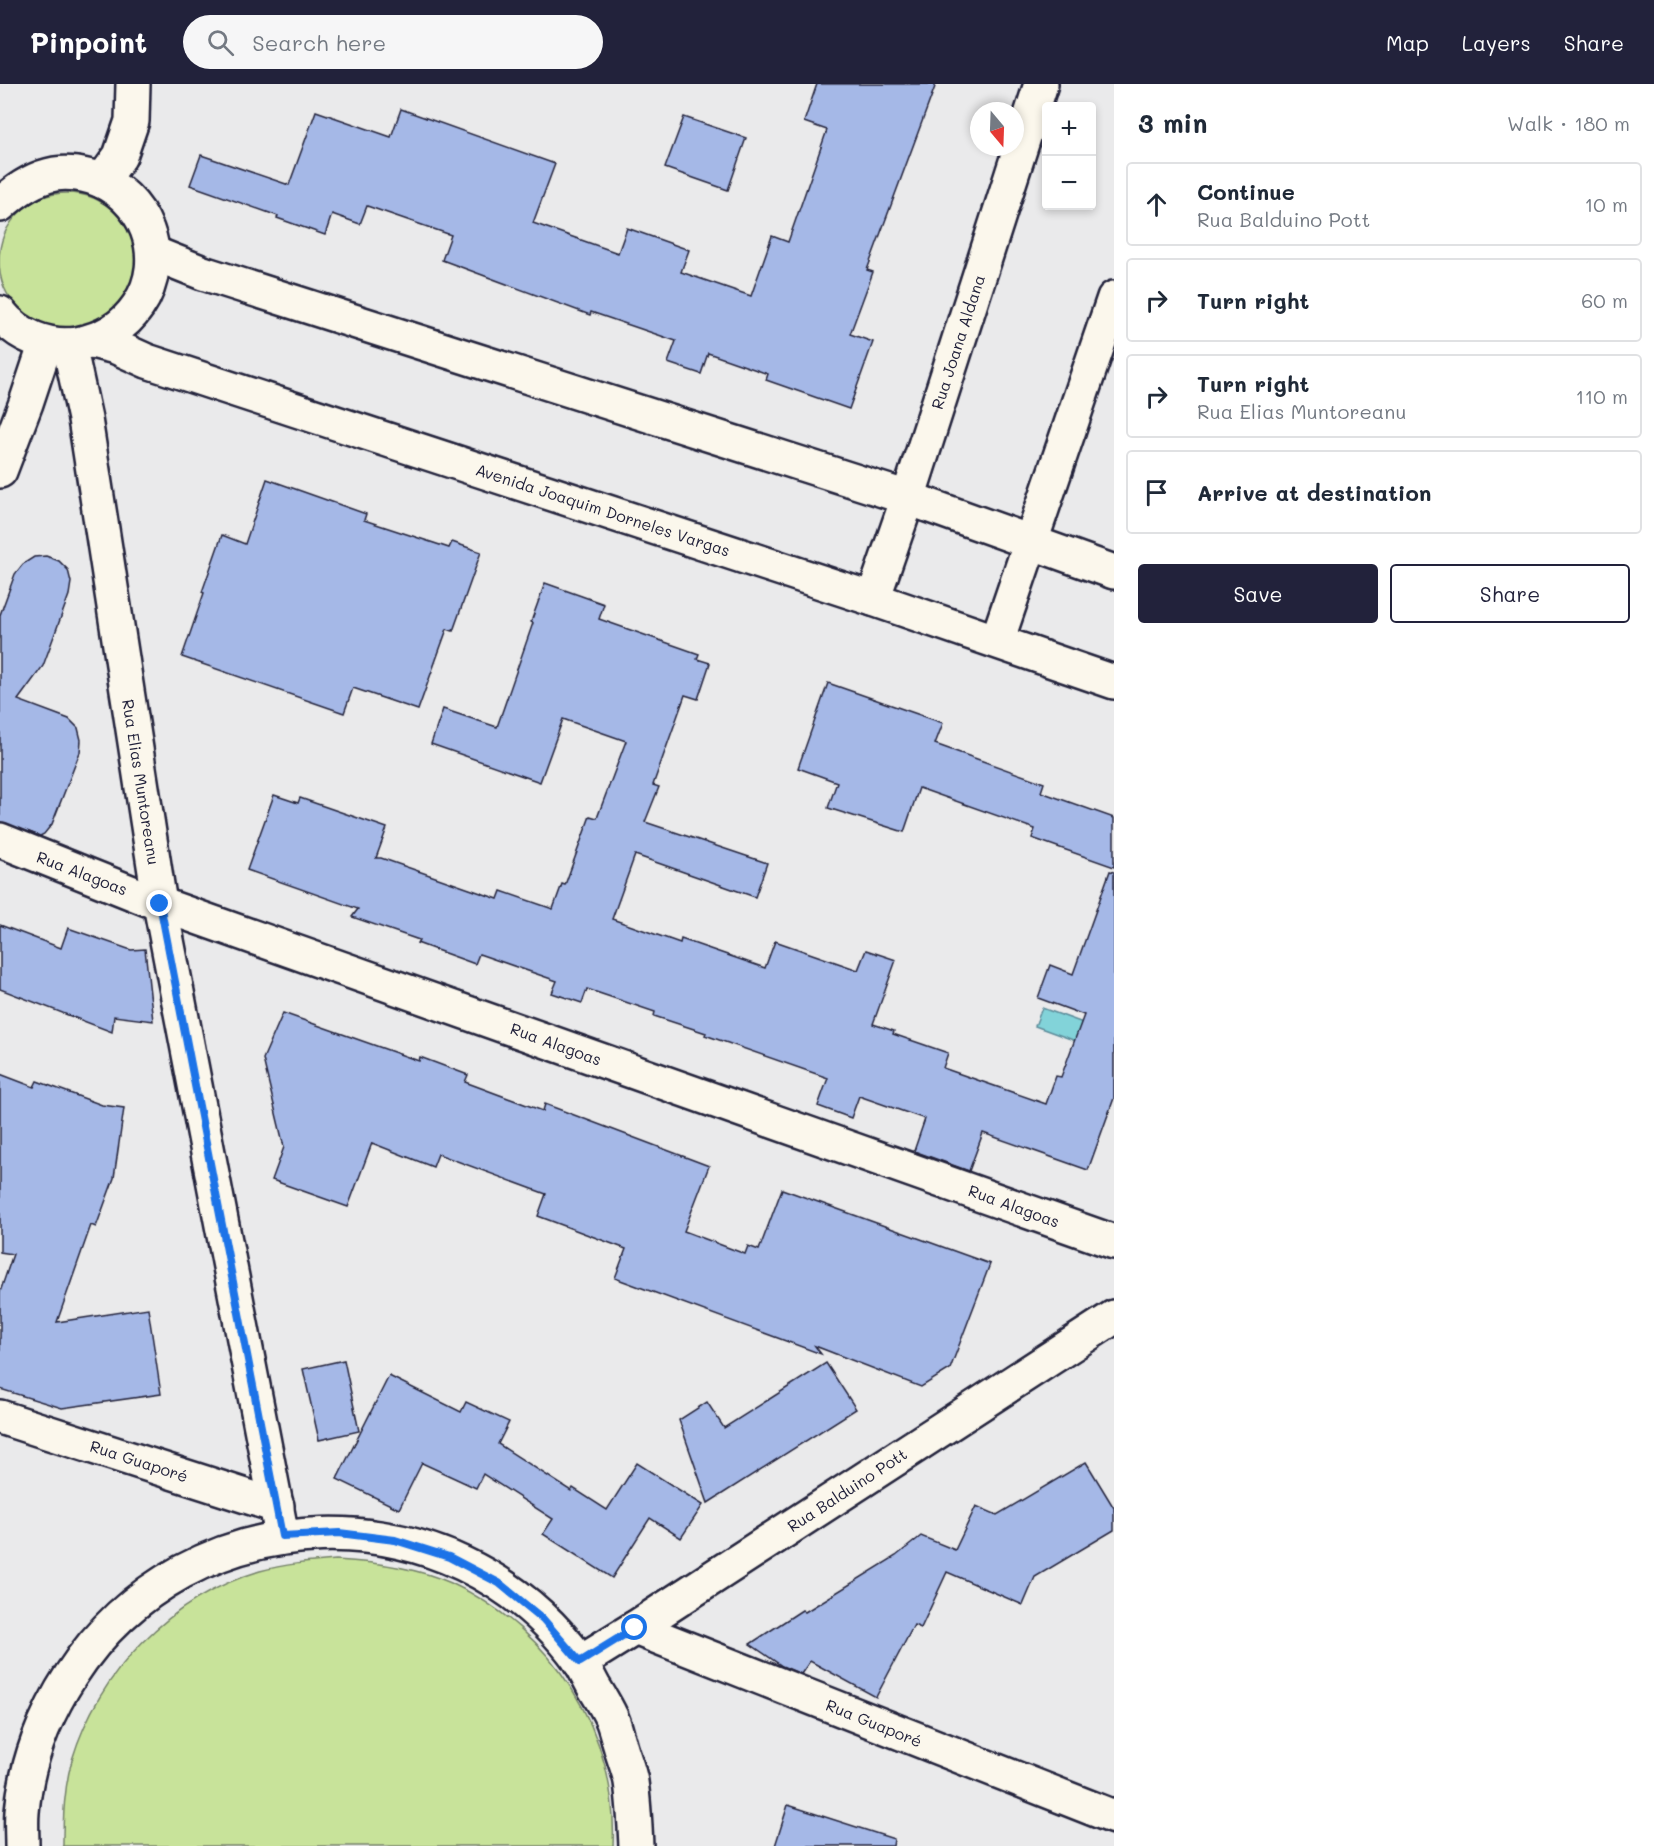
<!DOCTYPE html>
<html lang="en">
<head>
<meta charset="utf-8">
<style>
  body { margin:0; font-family:Mali,sans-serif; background:#f6f6f7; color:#1f2937 }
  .controls { position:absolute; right:18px; top:18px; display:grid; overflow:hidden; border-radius:6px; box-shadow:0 3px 9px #0003 }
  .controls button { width:54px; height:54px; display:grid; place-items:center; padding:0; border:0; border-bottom:2px solid #e0e1e3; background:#fff; color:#1f2937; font:30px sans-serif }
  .compass { position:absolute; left:970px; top:18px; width:54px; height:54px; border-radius:50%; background:#fff; box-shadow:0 3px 9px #0003; rotate:161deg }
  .stop { position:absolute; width:18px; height:18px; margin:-14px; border:4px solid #1a73e8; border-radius:50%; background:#fff }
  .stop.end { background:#1a73e8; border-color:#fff; box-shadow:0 2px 6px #0008 }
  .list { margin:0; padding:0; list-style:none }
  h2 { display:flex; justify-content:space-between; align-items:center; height:78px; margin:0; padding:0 24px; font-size:26px }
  h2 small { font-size:20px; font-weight:400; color:#747a83 }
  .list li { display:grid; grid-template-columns:39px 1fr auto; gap:18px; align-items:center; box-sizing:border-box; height:84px; margin:0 12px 12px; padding:0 12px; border:2px solid #e0e1e3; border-radius:6px }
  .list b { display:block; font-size:22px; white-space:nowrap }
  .list p { margin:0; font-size:20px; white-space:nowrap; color:#747a83 }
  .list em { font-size:20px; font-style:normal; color:#747a83 }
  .actions { display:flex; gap:12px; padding:18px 24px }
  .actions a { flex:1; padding:14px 0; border:2px solid #22223b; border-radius:6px; text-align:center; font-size:21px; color:#22223b }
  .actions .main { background:#22223b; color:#fff }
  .icon { flex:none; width:33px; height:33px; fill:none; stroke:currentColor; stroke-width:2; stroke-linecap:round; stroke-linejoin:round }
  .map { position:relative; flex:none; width:1114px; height:1762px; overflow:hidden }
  header { display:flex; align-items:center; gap:36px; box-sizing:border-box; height:84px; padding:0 30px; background:#22223b; color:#fff }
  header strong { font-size:28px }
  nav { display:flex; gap:33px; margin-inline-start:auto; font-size:21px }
  .search { width:420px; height:54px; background:#f6f6f7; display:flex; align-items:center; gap:15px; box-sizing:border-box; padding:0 21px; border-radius:33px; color:#747a83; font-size:22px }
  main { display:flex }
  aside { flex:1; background:#fff }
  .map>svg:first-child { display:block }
</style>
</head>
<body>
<header>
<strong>Pinpoint</strong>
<div class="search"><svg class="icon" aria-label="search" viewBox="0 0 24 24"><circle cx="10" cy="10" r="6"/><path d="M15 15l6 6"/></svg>Search here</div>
<nav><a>Map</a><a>Layers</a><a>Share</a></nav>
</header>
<main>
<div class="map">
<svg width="1114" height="1762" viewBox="0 0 1114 1762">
  <rect width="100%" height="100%" fill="#eaeaeb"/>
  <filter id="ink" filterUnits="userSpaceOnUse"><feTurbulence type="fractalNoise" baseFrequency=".0167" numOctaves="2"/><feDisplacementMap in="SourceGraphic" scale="12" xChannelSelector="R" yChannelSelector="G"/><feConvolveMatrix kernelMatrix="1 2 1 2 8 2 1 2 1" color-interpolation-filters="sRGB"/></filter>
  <g filter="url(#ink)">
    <!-- green -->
    <g fill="#c8e39a" stroke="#75826a" stroke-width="1.5">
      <circle cx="67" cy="177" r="68"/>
      <path d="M336,1476C375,1478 415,1483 451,1499C553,1546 619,1650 613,1762H63C63,1733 64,1704 72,1676C99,1587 170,1514 260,1487C285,1480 310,1478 336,1476Z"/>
    </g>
    <!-- water -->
    <polygon fill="#82d3d9" stroke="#5c8c9a" stroke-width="1.5" points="1042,924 1083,939 1076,957 1035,942"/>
    <!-- building -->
    <g fill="#a5b8e7" stroke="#22223b" stroke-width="1.5">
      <polygon points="817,0 936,0 867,186 873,188 850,250 873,258 849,325 766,296 768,290 708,269 701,290 668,279 676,257 591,228 590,231 442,176 451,151 367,122 360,140 332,130 325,151 277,134 278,132 190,101 201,71 289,101 316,27 391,53 401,25 555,80 533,139 618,169 627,144 689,166 681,188 751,212 772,152 788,158 827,46 804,38"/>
      <polygon points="684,33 746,54 728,106 665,84"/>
      <polygon points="267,395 366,430 364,436 449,464 452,458 481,468 453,547 447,545 418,626 353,604 344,629 182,573 204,509 202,508 222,451 245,460"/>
      <polygon points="46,472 59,477 68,486 71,498 69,511 43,582 18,616 69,635 78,644 81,656 80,668 52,740 44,750 40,752 0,738 0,531 15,490 23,480 34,473"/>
      <polygon points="545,499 604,520 599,535 699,570 697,575 710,579 698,615 685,611 653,701 659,703 645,738 767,779 755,813 635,771 612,835 680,859 681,855 765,884 775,857 858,886 866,866 896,876 873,940 894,947 893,950 948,969 943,984 1046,1020 1056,992 1061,993 1084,931 1038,914 1050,881 1073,890 1110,787 1114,788 1114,1014 1088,1086 983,1049 969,1087 914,1067 925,1035 859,1012 851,1034 818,1022 828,994 705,951 706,949 654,932 655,928 587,905 582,919 552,909 557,897 479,870 475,880 417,859 419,856 352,833 358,825 247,786 274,711 298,719 300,714 387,744 376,774 381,774 498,815 501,807 553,825 562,800 565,801 590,732 597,734 626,657 563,635 540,698 431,660 443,625 497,643 533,539 531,538"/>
      <polygon points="828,599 943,639 935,660 1044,699 1041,708 1114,734 1114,783 1032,754 1035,745 919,704 904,748 828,724 837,698 798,684"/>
      <polygon points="0,841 61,864 68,844 131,866 145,865 153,937 114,932 112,948 0,905"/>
      <polygon points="283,929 419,977 420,973 468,991 465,998 543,1027 545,1020 709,1082 684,1147 745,1170 748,1162 759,1166 782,1105 990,1180 950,1285 921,1303 815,1262 821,1270 615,1194 626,1165 538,1132 546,1110 438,1070 433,1083 372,1059 348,1123 272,1096 284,1063 263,975"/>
      <polygon points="0,990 34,1003 37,997 102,1021 124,1024 114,1094 96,1143 91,1141 57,1238 148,1224 161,1310 62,1324 0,1305 0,1208 13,1170 0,1168"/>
      <polygon points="344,1276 359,1347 319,1356 303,1285"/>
      <polygon points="826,1279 856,1325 708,1419 679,1336 707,1318 724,1344"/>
      <polygon points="389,1292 461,1328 466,1318 509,1338 498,1360 571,1407 573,1404 607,1426 637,1379 703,1421 681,1454 650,1434 612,1494 543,1450 553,1435 483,1390 476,1404 422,1379 399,1425 337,1395"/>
      <polygon points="1086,1378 1114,1424 1114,1446 1035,1493 1023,1521 947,1488 921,1544 914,1541 876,1613 810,1577 801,1590 782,1582 750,1560 802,1526 805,1528 896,1472 921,1452 955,1466 976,1422 997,1431"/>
      <polygon points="788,1721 894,1755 893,1762 775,1762"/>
    </g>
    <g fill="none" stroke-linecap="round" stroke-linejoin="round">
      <defs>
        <g id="minor">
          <polyline points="102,97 120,72 132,37 133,0"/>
          <path d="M0,121C16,106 33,94 55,90C67,88 80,90 91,93C145,110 171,174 138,222C123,244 103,255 77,260C48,264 18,252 0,229"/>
          <polyline points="153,169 203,189 908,414 1114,488"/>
          <polyline points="92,257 116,263 147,277 873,515 1114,598"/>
          <polyline points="69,261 85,335 160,820 282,1452"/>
          <polyline points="0,387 26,319 46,259"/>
          <polyline points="873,515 908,414 1041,0"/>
          <polyline points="997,557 1114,214"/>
          <polyline points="0,756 160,820 1114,1158"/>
          <polyline points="0,1333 277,1422"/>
          <polyline points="635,1544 1114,1733"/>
          <polyline points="580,1578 635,1544 1114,1233"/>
          <path d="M22,1762C22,1751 21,1739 22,1728C26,1679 45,1631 71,1591C188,1410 453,1402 580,1577C585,1585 589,1594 594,1603C600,1613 606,1622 611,1633C615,1641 617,1652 620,1661C623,1673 629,1686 631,1698C634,1719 635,1741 636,1762"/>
        </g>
      </defs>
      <!-- minor casing -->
      <use href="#minor" stroke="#22223b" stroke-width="38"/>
      <!-- minor -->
      <use href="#minor" stroke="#fbf7ec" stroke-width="33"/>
    </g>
  </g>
  <g fill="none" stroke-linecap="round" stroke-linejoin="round" filter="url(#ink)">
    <!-- route -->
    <polyline stroke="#1a73e8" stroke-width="8" points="160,820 282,1452 339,1449 395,1456 449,1473 499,1499 543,1535 580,1578 635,1544"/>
  </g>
  <g text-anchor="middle" stroke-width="6" stroke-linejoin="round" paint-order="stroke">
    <!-- street labels -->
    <g font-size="16" fill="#22223b" stroke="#fbf7ec">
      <text transform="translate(958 258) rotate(-72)" y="6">Rua Joana Aldana</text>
      <text transform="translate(603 426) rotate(18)" y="6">Avenida Joaquim Dorneles Vargas</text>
      <text transform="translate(141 698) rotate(81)" y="6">Rua Elias Muntoreanu</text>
      <text transform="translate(82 789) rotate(21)" y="6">Rua Alagoas</text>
      <text transform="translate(556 960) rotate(20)" y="6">Rua Alagoas</text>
      <text transform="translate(1014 1122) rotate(20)" y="6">Rua Alagoas</text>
      <text transform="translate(139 1377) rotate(18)" y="6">Rua Guaporé</text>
      <text transform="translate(847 1406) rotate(-33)" y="6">Rua Balduino Pott</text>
      <text transform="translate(874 1639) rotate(22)" y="6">Rua Guaporé</text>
    </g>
  </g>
</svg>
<div class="controls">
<button>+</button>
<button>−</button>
</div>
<svg class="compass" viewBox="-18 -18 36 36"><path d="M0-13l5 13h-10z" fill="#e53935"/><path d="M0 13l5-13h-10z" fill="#747a83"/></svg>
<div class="stop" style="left:635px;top:1544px"></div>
<div class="stop end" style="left:160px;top:820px"></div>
</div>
<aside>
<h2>3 min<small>Walk · 180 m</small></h2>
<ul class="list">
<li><svg class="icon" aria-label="ahead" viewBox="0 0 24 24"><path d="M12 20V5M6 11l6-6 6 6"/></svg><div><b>Continue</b><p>Rua Balduino Pott</p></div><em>10 m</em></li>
<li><svg class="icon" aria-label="right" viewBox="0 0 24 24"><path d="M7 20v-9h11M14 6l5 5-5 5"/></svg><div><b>Turn right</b></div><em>60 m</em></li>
<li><svg class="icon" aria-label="right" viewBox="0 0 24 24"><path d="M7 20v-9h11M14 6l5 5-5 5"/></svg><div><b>Turn right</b><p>Rua Elias Muntoreanu</p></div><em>110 m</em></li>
<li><svg class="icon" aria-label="arrive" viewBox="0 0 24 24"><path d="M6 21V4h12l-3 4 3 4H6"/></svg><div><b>Arrive at destination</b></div></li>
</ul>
<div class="actions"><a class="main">Save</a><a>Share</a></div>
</aside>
</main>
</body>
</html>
